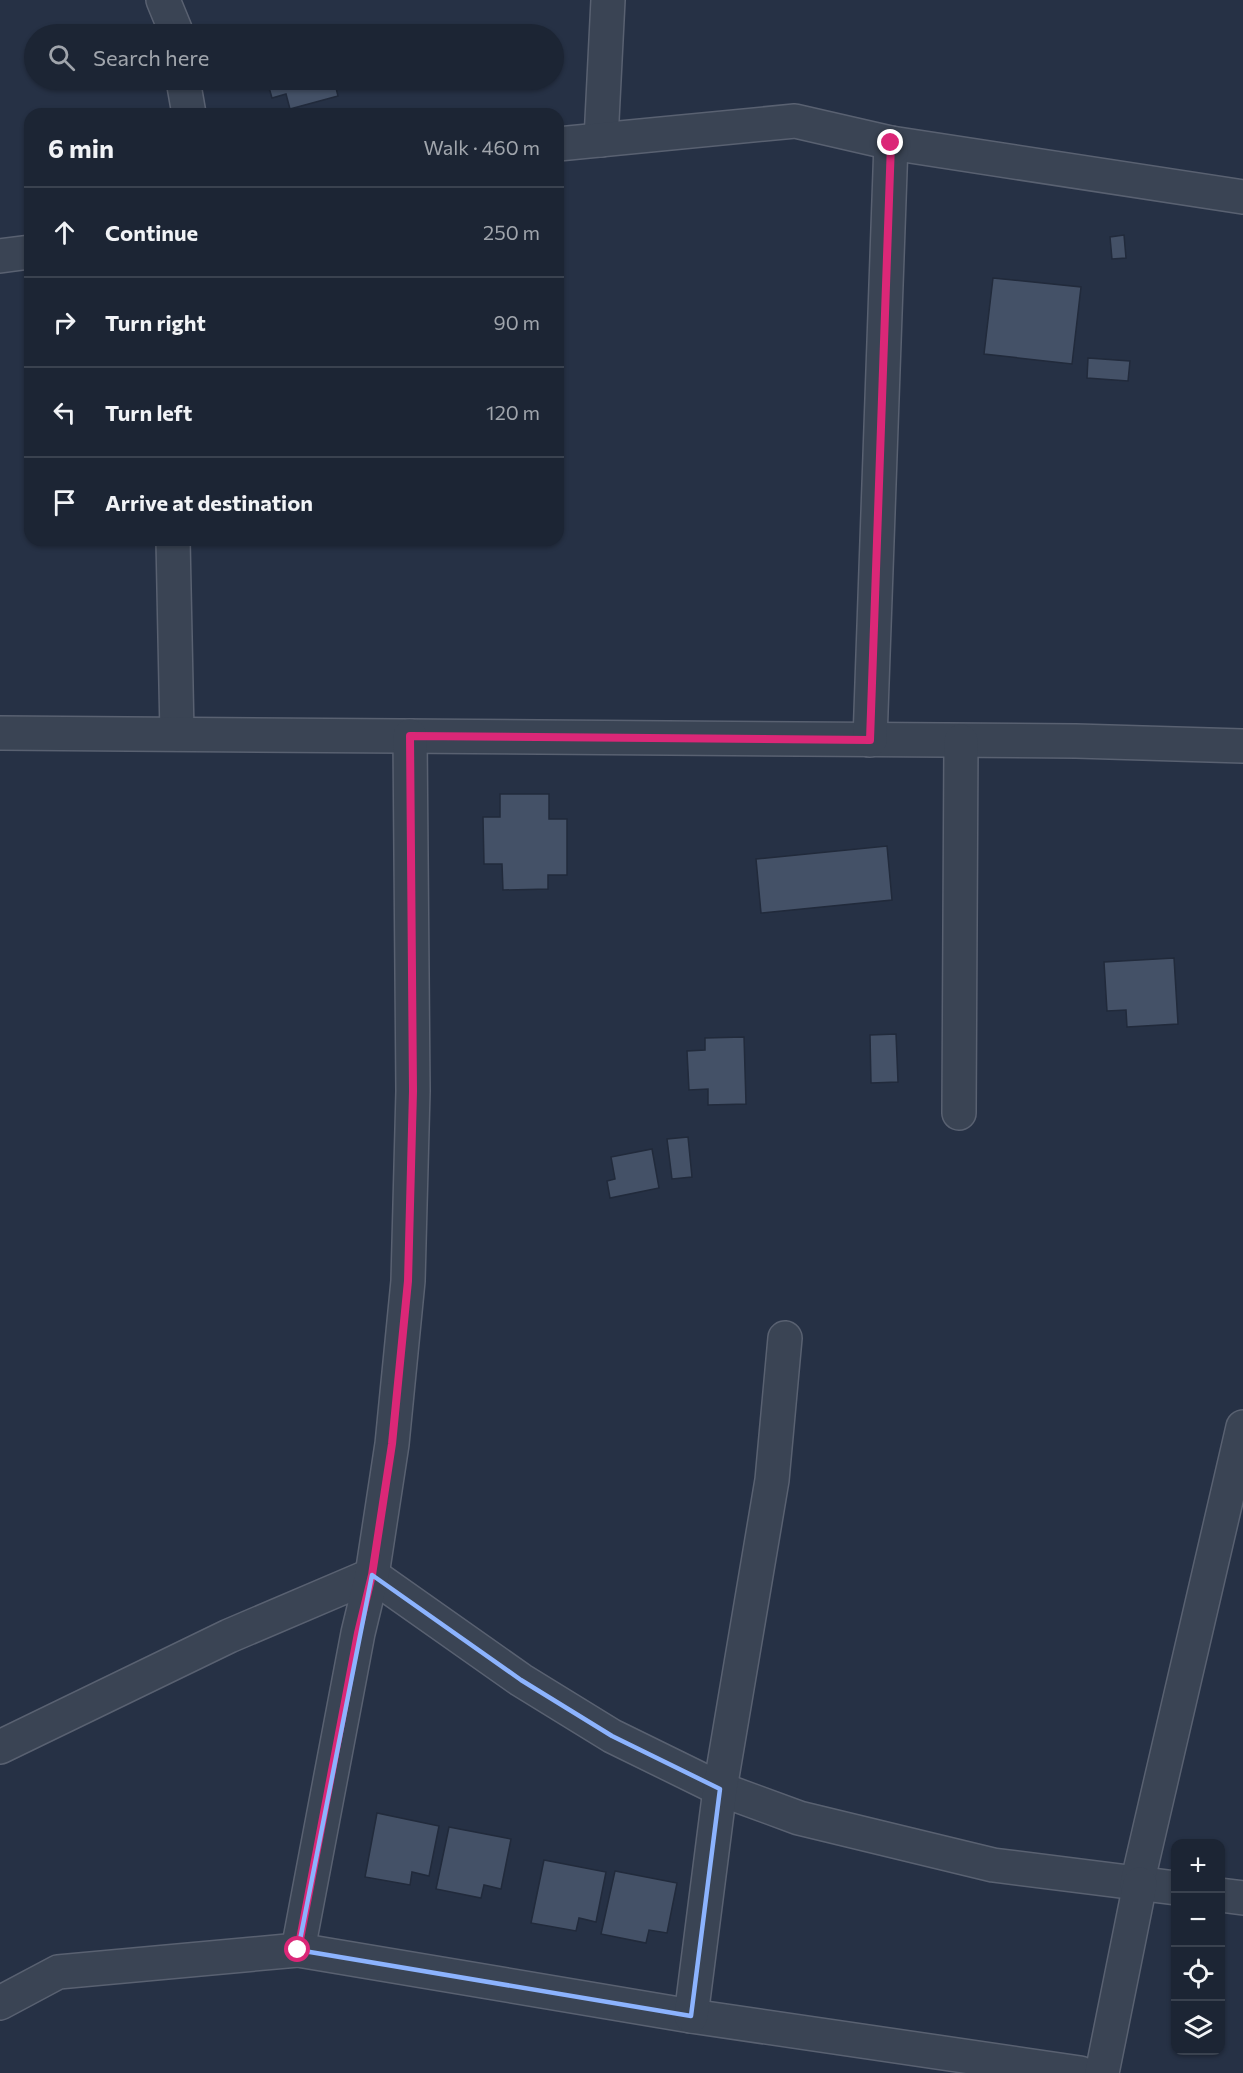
<!DOCTYPE html>
<html lang="en">
<head>
<meta charset="utf-8">
<style>
  body { margin:0; font-family:Commissioner,sans-serif; background:#293140; color:#f1f3f6 }
  .controls { position:absolute; right:18px; bottom:18px; display:grid; overflow:hidden; border-radius:12px; box-shadow:0 2px 4px #0004 }
  .controls button { width:54px; height:54px; display:grid; place-items:center; padding:0; border:0; border-bottom:2px solid #3a424f; background:#1c2534; color:#f1f3f6; font:30px sans-serif }
  .stop { position:absolute; width:18px; height:18px; margin:-14px; border:4px solid #db2777; border-radius:50%; background:#fff }
  .stop.end { background:#db2777; border-color:#fff; box-shadow:0 2px 6px #0008 }
  .list { margin:0; padding:0; list-style:none }
  h2 { display:flex; justify-content:space-between; align-items:center; height:78px; margin:0; padding:0 24px; font-size:26px }
  h2 small { font-size:20px; font-weight:400; color:#a0a5ac }
  .list li { display:grid; grid-template-columns:39px 1fr auto; gap:18px; align-items:center; box-sizing:border-box; height:90px; padding:0 24px; border-top:2px solid #3a424f }
  .list b { display:block; font-size:22px; white-space:nowrap }
  .list em { font-size:20px; font-style:normal; color:#a0a5ac }
  .icon { flex:none; width:33px; height:33px; fill:none; stroke:currentColor; stroke-width:2; stroke-linecap:round; stroke-linejoin:round }
  .map { position:relative; flex:none; width:1243px; height:2073px; overflow:hidden }
  .search { position:absolute; background:#1c2534; box-shadow:0 2px 4px #0004; left:24px; top:24px; width:540px; height:66px; display:flex; align-items:center; gap:15px; box-sizing:border-box; padding:0 21px; border-radius:33px; color:#a0a5ac; font-size:22px }
  .panel { position:absolute; background:#1c2534; box-shadow:0 2px 4px #0004; left:24px; top:108px; width:540px; height:438px; border-radius:18px }
  .map>svg:first-child { display:block }
</style>
</head>
<body>
<div class="map">
<svg width="1243" height="2073" viewBox="0 0 1243 2073">
  <rect width="100%" height="100%" fill="#263145"/>
  <!-- building -->
  <g fill="#445167" stroke="#212a3b" stroke-width="1.5">
    <polygon points="253,80 334,80 338,96 290,109 286,94 272,98 268,84 255,87"/>
    <polygon points="1124,235 1126,258 1112,259 1110,237"/>
    <polygon points="993,278 1081,287 1072,364 984,354"/>
    <polygon points="1088,358 1130,361 1128,381 1087,378"/>
    <polygon points="500,794 549,794 549,819 567,819 567,875 548,875 548,889 503,890 502,864 484,864 483,817 500,817"/>
    <polygon points="887,846 892,900 761,913 756,859"/>
    <polygon points="1174,958 1178,1024 1127,1027 1126,1010 1107,1011 1104,962"/>
    <polygon points="896,1034 898,1082 871,1083 870,1035"/>
    <polygon points="744,1037 746,1104 708,1105 708,1089 689,1090 687,1051 705,1050 705,1038"/>
    <polygon points="688,1137 692,1177 672,1179 667,1139"/>
    <polygon points="652,1149 659,1188 610,1198 607,1181 615,1179 611,1157"/>
    <polygon points="377,1813 439,1826 429,1876 412,1872 410,1885 365,1877"/>
    <polygon points="449,1827 511,1839 501,1889 484,1885 481,1898 436,1889"/>
    <polygon points="544,1860 606,1872 596,1922 579,1918 576,1931 531,1923"/>
    <polygon points="615,1871 677,1883 667,1933 649,1930 646,1943 601,1934"/>
  </g>
  <g fill="none" stroke-linecap="round" stroke-linejoin="round">
    <defs>
      <g id="minor">
        <polyline points="163,0 177,34"/>
        <polyline points="183,80 189,114"/>
        <polyline points="601,140 608,0"/>
        <polyline points="558,144 795,121 891,143 1243,197"/>
        <polyline points="0,256 30,252"/>
        <polyline points="173,540 177,734"/>
        <polyline points="0,733 1076,741 1243,746"/>
        <polyline points="870,740 891,143"/>
        <polyline points="959,1113 961,741"/>
        <polyline points="0,1747 229,1636 372,1575 521,1680 612,1736 720,1789 799,1818 993,1865 1176,1888"/>
        <polyline points="1137,1884 1243,1427"/>
        <polyline points="1220,1895 1243,1898"/>
        <polyline points="298,1950 358,1633 372,1575 392,1444 408,1281 413,1091 410,736"/>
        <polyline points="0,2003 58,1972 298,1950 691,2016 1080,2073"/>
        <polyline points="691,2016 720,1789 772,1480 785,1338"/>
        <polyline points="1102,2073 1140,1884"/>
      </g>
    </defs>
    <!-- minor casing -->
    <use href="#minor" stroke="#596171" stroke-width="36"/>
    <!-- minor -->
    <use href="#minor" stroke="#3a4454" stroke-width="33"/>
  </g>
  <g fill="none" stroke-linecap="round" stroke-linejoin="round">
    <!-- route -->
    <polyline stroke="#db2777" stroke-width="8" points="298,1950 358,1633 372,1575 392,1444 408,1281 413,1091 410,736 870,740 891,143"/>
  </g>
  <!-- marked area -->
  <path fill="none" stroke="#8cb3fe" stroke-width="4.5" stroke-linejoin="round" d="M372,1575L521,1680L612,1736L720,1789L691,2016L298,1950Z"/>
</svg>
<div class="controls">
<button>+</button>
<button>−</button>
<button><svg class="icon" aria-label="locate" viewBox="0 0 24 24"><circle cx="12" cy="12" r="6"/><path d="M12 2v4M12 18v4M2 12h4M18 12h4"/></svg></button>
<button><svg class="icon" aria-label="layers" viewBox="0 0 24 24"><path d="M12 4l9 5-9 5-9-5zM3 14l9 5 9-5"/></svg></button>
</div>
<div class="stop" style="left:298px;top:1950px"></div>
<div class="stop end" style="left:891px;top:143px"></div>
<div class="search"><svg class="icon" aria-label="search" viewBox="0 0 24 24"><circle cx="10" cy="10" r="6"/><path d="M15 15l6 6"/></svg>Search here</div>
<section class="panel">
<h2>6 min<small>Walk · 460 m</small></h2>
<ul class="list">
<li><svg class="icon" aria-label="ahead" viewBox="0 0 24 24"><path d="M12 20V5M6 11l6-6 6 6"/></svg><div><b>Continue</b></div><em>250 m</em></li>
<li><svg class="icon" aria-label="right" viewBox="0 0 24 24"><path d="M7 20v-9h11M14 6l5 5-5 5"/></svg><div><b>Turn right</b></div><em>90 m</em></li>
<li><svg class="icon" aria-label="left" viewBox="0 0 24 24"><path d="M17 20v-9H6M10 6l-5 5 5 5"/></svg><div><b>Turn left</b></div><em>120 m</em></li>
<li><svg class="icon" aria-label="arrive" viewBox="0 0 24 24"><path d="M6 21V4h12l-3 4 3 4H6"/></svg><div><b>Arrive at destination</b></div></li>
</ul>
</section>
</div>
</body>
</html>
